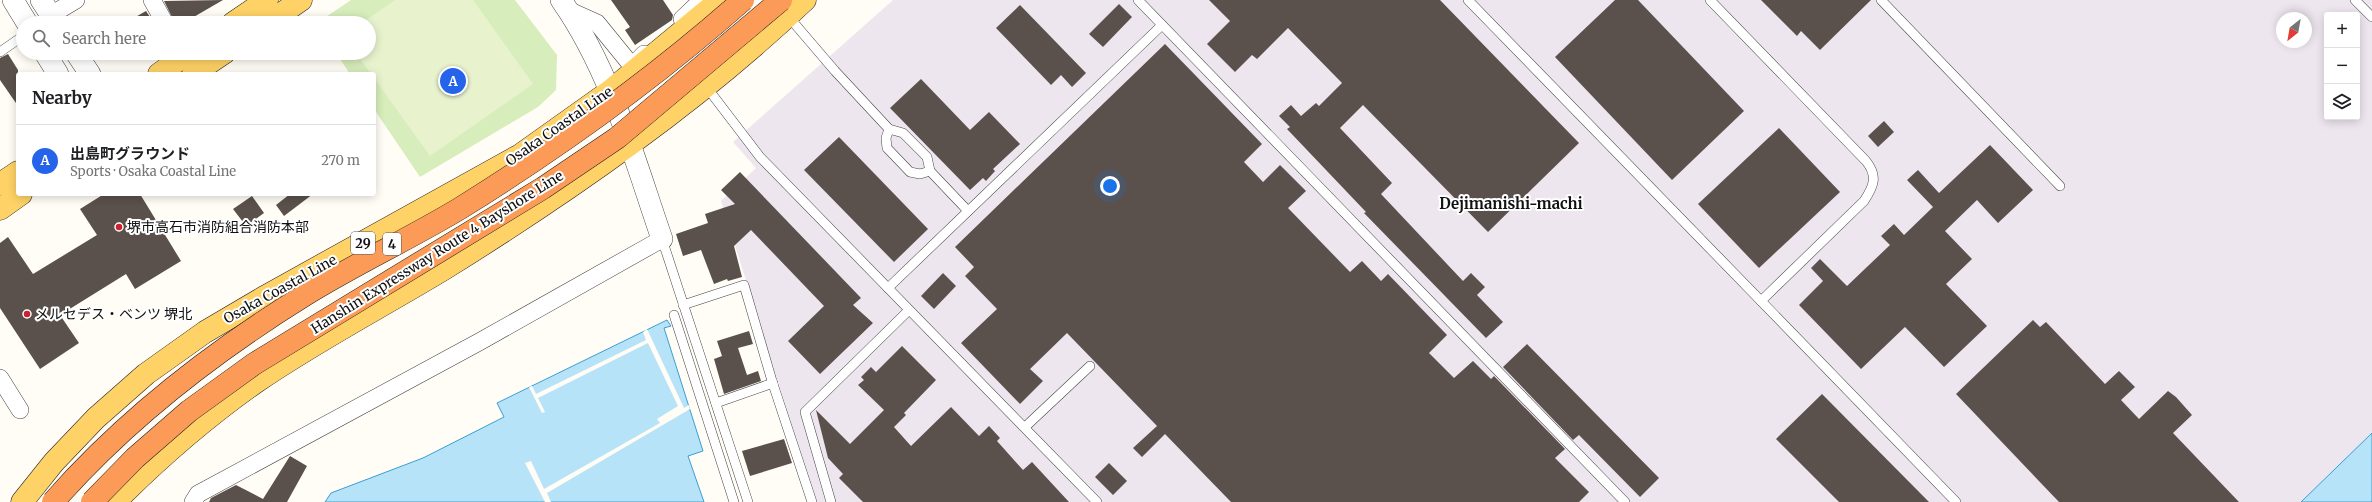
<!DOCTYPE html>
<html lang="en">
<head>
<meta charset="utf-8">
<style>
  body { margin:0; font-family:Merriweather,"Noto Sans JP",serif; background:#f2f2f2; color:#202124 }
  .controls { position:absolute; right:12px; top:12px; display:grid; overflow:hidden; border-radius:4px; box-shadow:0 2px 10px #0003 }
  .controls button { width:36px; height:36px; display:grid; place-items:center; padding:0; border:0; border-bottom:1px solid #e0e0e0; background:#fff; color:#202124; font:20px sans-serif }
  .compass { position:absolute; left:2276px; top:12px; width:36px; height:36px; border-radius:50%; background:#fff; box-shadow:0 2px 10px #0003; rotate:211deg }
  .you { position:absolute; left:1110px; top:186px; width:14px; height:14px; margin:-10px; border:3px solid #fff; border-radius:50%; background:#1a73e8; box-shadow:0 0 0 6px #1a73e833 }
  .badge { display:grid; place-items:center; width:26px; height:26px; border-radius:50%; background:#2563eb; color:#fff; font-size:13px; font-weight:700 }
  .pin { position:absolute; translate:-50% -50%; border:2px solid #fff; box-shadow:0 1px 4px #0006 }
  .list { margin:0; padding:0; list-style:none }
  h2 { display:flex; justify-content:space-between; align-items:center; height:52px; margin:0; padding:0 16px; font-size:17px }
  h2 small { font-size:13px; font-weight:400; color:#757577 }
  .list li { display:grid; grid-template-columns:26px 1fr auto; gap:12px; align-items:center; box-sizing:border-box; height:72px; padding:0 16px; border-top:1px solid #e0e0e0 }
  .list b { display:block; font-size:15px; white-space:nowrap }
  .list p { margin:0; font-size:13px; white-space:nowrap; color:#757577 }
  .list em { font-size:13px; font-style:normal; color:#757577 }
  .icon { flex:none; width:22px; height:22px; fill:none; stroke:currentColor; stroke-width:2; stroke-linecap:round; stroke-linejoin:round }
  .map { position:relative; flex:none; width:2372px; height:502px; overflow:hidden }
  .search { position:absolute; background:#fff; box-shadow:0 2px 10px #0003; left:16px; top:16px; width:360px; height:44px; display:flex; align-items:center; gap:10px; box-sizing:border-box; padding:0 14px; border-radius:22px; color:#757577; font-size:15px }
  .panel { position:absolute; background:#fff; box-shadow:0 2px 10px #0003; left:16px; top:72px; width:360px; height:124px; border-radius:4px }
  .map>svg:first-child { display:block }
</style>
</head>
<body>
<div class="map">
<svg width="2372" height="502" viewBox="0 0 2372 502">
  <rect width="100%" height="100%" fill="#fffdf5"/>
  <!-- industrial -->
  <path fill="#eee6ef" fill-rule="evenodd" d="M893,0H2372V434L2301,502H816L721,201L756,168L733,142ZM2327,15H2357V117H2327ZM2282,18H2306V42H2282Z"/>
  <!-- green -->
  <polygon fill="#d7edbb" points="351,0 515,0 557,55 556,90 538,107 420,177 374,109 374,74 350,74 336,53 369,53 369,23 317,23"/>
  <!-- pitch -->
  <polygon fill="#e8f3ce" points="395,0 473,0 533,84 430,156 374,78 374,74 371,74 356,53 369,53 369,23 362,23"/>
  <!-- water -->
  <g fill="#b7e3f9" stroke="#399ed4">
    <polygon points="667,320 671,326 664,328 703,451 688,456 704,502 325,502 331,493 423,458 504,417 497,403"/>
    <polygon points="2372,433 2372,502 2301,502"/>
  </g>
  <!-- pier -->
  <polygon fill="#fffdf5" points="647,329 684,408 689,405 690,409 547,493 551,502 545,502 525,463 531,461 544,489 660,423 657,419 678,406 648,343 538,398 545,412 542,413 529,387 532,386 536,394 646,340 643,332"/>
  <!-- building -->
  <g fill="#5a514c">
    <polygon points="223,0 192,18 195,23 175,23 164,1"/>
    <polygon points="611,0 663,0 673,15 672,20 635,45 625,30 630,27"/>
    <polygon points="1209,0 1440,0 1579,143 1488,232 1363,105 1340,128 1392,183 1381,194 1463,281 1471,273 1485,287 1477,295 1503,322 1486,338 1364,213 1366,212 1287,129 1290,127 1279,116 1291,105 1301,116 1316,103 1319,106 1342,83 1288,28 1257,59 1252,55 1235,72 1207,44 1230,21"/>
    <polygon points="1615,0 1638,0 1744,111 1672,180 1555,57"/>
    <polygon points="1761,0 1871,0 1820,50 1801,31 1797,36"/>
    <polygon points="1119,4 1132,17 1103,47 1089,34"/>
    <polygon points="1020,5 1086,73 1072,87 1061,75 1051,85 996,28"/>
    <polygon points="146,11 154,23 125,23"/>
    <polygon points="1165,44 1262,144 1244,162 1263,182 1280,165 1306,191 1288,208 1350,272 1362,261 1381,281 1388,274 1447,335 1429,353 1454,378 1473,361 1491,379 1494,376 1565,449 1555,458 1589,492 1579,502 1231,502 1165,434 1142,457 1133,448 1157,426 1067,333 1030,369 1043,381 1020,404 961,343 997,309 965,276 974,267 955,247"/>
    <polygon points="8,54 18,70 18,106 0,80 0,58"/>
    <polygon points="921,79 970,130 989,112 1020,144 993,169 995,171 986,181 983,178 970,190 890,108"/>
    <polygon points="1884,121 1894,132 1878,147 1868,136"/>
    <polygon points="1779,128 1840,192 1759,268 1698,204"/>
    <polygon points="839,137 928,229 894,262 804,170"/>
    <polygon points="1990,145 2033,190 1998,223 1977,200 1945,231 1972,259 1946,284 1987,326 1944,367 1905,327 1861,369 1799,305 1823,281 1811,268 1820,259 1847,286 1890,245 1881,236 1894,224 1904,235 1933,207 1907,180 1918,170 1939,193"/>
    <polygon points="740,172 861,298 853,305 873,323 820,374 788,341 824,306 751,230 734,246 742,277 728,281 727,279 714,284 701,250 683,256 676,234 708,223 705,214 735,204 721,190"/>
    <polygon points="104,194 140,194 181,261 135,289 126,274 60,315 79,343 40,369 0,308 0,243 8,237 33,274 97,235 80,209"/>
    <polygon points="290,194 313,194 284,216 276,205"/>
    <polygon points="252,196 264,213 246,226 233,209"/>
    <polygon points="943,273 956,286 934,309 921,296"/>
    <polygon points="2033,320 2040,327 2046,322 2105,384 2119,371 2135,387 2121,400 2139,419 2168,391 2176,397 2192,415 2173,433 2239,502 2059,502 1956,394"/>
    <polygon points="749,331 753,344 738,348 747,375 758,371 761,381 724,394 714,359 722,356 717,341"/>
    <polygon points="1527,344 1659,478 1640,497 1579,435 1573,440 1503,367"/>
    <polygon points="902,346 936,380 904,413 906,415 894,427 911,446 951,407 979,436 989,426 1000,438 997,441 1023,470 1032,462 1069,502 863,502 839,478 843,474 828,458 816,410 850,444 884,410 858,385 864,380 861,377 871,367 876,372"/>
    <polygon points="1822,394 1929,502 1839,502 1776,439"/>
    <polygon points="784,439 792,463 750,476 742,451"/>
    <polygon points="290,456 307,466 287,502 209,502 211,498 236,485 263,499"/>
    <polygon points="1109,463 1127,481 1113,495 1095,477"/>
  </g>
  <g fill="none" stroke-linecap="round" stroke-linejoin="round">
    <defs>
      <g id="service">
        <polyline points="1138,0 1625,502"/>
        <path d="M1468,0L1761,301L1864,201C1874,186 1878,176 1866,161L1710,0"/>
        <polyline points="1881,0 2060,186"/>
        <polyline points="2355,0 2372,17"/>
        <polyline points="788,16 835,71 889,129 903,133 927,157 930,171 968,211"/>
        <polyline points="0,52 23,36"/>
        <polyline points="705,85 760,157 1097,502"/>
        <polyline points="889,129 886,138 887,148 910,172 920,174 930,171"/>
        <polyline points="662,239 748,502"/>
        <polyline points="888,288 1162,25"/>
        <polyline points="1761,301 1956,502"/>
        <polyline points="683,305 744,285 772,381 812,502"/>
        <polyline points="674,315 734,502"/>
        <polyline points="716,403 773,383"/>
        <polyline points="1025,427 1090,366"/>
        <polyline points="831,502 805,412 908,311"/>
      </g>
      <g id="minor">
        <polyline points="152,0 165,23"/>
        <polyline points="568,10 597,23 632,66 644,54"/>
        <polyline points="51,15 76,0"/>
        <polyline points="682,19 702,0"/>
        <polyline points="0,378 20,410"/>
        <polyline points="193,502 198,494 479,342 662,239"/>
      </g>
      <g id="tertiary">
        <polyline points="13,0 27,23"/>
        <polyline points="41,0 56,23"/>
        <path d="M561,0C611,71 634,158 662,239"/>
        <polyline points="45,53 58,74"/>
        <polyline points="76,53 90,74"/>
      </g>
      <g id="primary">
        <polyline points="233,23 267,0"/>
        <polyline points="268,23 301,0"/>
        <polyline points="159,74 188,53"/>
        <polyline points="193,74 224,53"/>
        <polyline points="0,184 18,172"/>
        <polyline points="0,209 21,194"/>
        <polyline points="22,502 54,462 96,418 146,374 205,332 266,296 520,155 610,91 720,0"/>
        <path d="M115,502C159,458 205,418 256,382C316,341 381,307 444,269C571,190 696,103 805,0"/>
      </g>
    </defs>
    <!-- service casing -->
    <use href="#service" stroke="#444" stroke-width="10"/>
    <!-- minor casing -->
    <use href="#minor" stroke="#444" stroke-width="18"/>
    <!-- tertiary casing -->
    <use href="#tertiary" stroke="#444" stroke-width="22"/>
    <!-- primary casing -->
    <use href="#primary" stroke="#222" stroke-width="23"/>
    <!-- service -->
    <use href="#service" stroke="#fff" stroke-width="9"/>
    <!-- minor -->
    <use href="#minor" stroke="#fff" stroke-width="17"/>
    <!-- tertiary -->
    <use href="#tertiary" stroke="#fff" stroke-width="21"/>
    <!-- primary -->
    <use href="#primary" stroke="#fed266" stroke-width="22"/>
    <defs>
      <g id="motorway-bridge">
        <path d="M53,502C124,421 213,352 305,295C355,264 409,239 459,209C559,147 655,78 743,0"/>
        <polyline points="92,502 135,458 189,411 254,364 543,188 617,138 781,0"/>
      </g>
    </defs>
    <!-- motorway-bridge casing -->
    <use href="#motorway-bridge" stroke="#222" stroke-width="23" stroke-linecap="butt"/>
    <!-- motorway-bridge -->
    <use href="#motorway-bridge" stroke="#fb9b57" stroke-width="22"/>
  </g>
  <!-- markers -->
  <g fill="#ca2030" stroke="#fff" stroke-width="1.5">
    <circle cx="119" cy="227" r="4"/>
    <circle cx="27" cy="314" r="4"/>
  </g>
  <g text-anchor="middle" stroke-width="4" stroke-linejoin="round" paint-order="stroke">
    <!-- shield labels -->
    <g fill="#fff" stroke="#585858" stroke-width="1">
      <rect x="351" y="232" width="24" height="22" rx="3"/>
      <rect x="383" y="233" width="18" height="22" rx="3"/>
    </g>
    <g font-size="13" font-weight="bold" fill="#111">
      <text x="363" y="248">29</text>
      <text x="392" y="249">4</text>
    </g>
    <!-- street labels -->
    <g font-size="14" fill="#111" stroke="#fff">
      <text transform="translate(559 126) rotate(-35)" y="5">Osaka Coastal Line</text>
      <text transform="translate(437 252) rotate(-32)" y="5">Hanshin Expressway Route 4 Bayshore Line</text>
      <text transform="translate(280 289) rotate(-29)" y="5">Osaka Coastal Line</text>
    </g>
    <!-- poi labels -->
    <g font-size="14" fill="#111" stroke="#fff" text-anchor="start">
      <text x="127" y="232">堺市高石市消防組合消防本部</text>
      <text x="35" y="319">メルセデス・ベンツ 堺北</text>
    </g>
    <!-- neighbourhood labels -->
    <g font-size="15" font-weight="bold" fill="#111" stroke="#fff">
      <text x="1511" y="209">Dejimanishi-machi</text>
    </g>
  </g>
</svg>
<div class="controls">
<button>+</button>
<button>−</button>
<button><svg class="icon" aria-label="layers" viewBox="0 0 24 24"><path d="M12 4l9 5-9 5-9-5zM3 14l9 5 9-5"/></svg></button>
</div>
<svg class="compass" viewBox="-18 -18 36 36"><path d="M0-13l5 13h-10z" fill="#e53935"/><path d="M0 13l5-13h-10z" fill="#757577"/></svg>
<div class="you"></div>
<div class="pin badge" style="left:453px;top:81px">A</div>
<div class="search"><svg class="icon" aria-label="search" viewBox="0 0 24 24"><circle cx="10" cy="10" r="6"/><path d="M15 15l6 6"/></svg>Search here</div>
<section class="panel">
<h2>Nearby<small></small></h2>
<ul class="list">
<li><span class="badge">A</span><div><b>出島町グラウンド</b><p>Sports · Osaka Coastal Line</p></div><em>270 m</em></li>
</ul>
</section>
</div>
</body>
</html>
